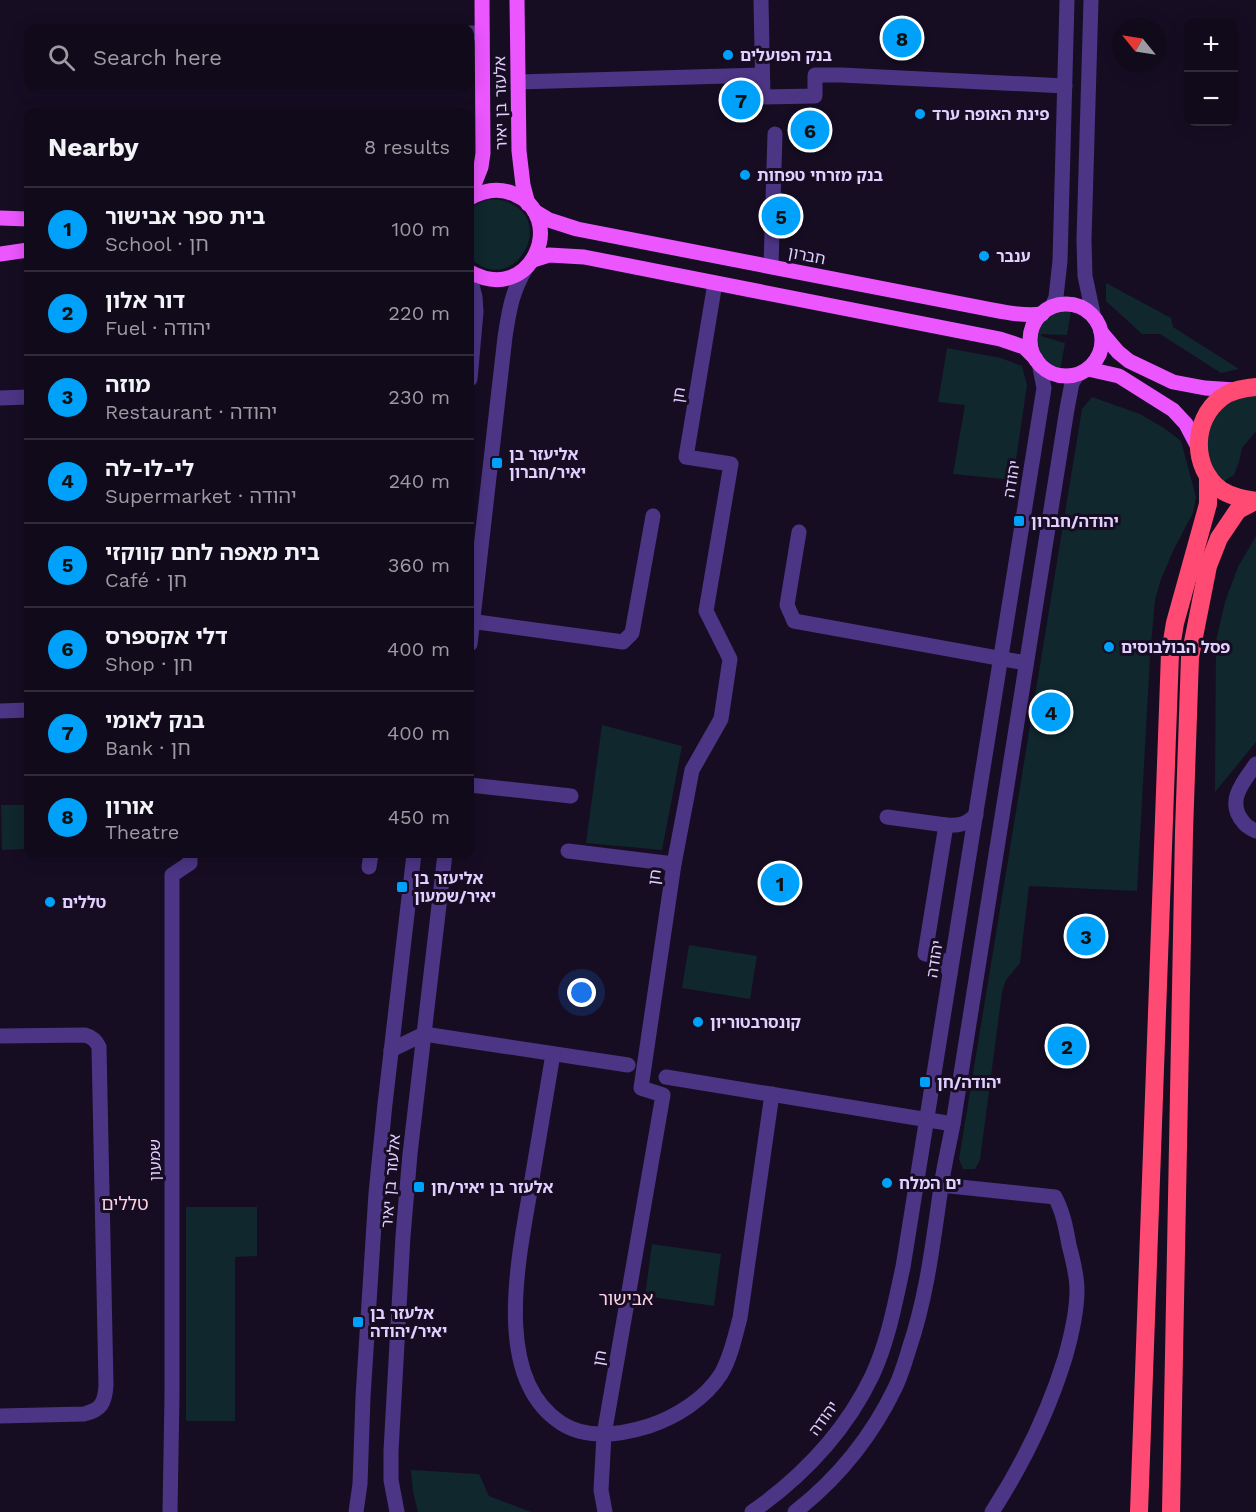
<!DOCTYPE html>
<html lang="en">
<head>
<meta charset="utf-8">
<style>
  body { margin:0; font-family:"Work Sans","Noto Sans Hebrew",sans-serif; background:#1e1827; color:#f1f3f6 }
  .controls { position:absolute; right:18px; top:18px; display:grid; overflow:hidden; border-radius:12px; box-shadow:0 3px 15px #0003 }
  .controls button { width:54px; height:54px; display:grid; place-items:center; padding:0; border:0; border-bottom:2px solid #302b39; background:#100a1a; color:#f1f3f6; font:30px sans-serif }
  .compass { position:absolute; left:1112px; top:18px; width:54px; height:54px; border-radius:50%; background:#100a1a; box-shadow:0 3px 15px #0003; rotate:300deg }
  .you { position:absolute; left:582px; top:993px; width:21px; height:21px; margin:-15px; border:4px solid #fff; border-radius:50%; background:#1a73e8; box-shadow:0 0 0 9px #1a73e833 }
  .badge { display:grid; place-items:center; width:39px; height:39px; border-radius:50%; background:#00a1fa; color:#111; font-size:20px; font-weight:700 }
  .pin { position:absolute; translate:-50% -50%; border:3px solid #fff; box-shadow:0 2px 6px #0006 }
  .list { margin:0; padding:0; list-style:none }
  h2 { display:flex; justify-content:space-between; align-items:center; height:78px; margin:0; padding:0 24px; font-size:26px }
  h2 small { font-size:20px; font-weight:400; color:#9c9aa2 }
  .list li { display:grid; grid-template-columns:39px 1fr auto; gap:18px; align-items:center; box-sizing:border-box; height:84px; padding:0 24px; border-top:2px solid #302b39 }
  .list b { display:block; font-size:22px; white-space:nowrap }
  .list p { margin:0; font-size:20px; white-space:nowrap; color:#9c9aa2 }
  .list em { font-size:20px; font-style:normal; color:#9c9aa2 }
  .icon { flex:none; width:33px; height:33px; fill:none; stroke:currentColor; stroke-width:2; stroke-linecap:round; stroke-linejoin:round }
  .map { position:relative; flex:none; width:1256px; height:1512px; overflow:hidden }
  .search { position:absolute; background:#100a1a; box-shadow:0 3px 15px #0003; left:24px; top:24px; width:450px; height:66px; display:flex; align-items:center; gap:15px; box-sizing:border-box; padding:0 21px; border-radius:12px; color:#9c9aa2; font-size:22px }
  .panel { position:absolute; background:#100a1a; box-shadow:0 3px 15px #0003; left:24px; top:108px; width:450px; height:750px; border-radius:12px }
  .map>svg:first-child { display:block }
</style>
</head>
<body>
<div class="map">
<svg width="1256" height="1512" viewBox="0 0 1256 1512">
  <rect width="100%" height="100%" fill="#160d23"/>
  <!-- green -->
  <g fill="#0f272d">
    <path d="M495,199C564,208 517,302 470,258V210C477,203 484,200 495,199Z"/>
    <polygon points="1106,283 1171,318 1173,327 1239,369 1221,373 1160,334 1142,334 1106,301"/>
    <path d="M1061,311H1071L1067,335L1041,334V336L1065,343L1060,370C1028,357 1030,323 1061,311Z"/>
    <polygon points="947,348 1001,358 1022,366 1027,385 1013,480 953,474 965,405 938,402"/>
    <polygon points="1256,394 1256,431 1242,448 1239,462 1234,475 1224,481 1214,470 1207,454 1207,430 1223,405 1240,396"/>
    <polygon points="1092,397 1140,414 1164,428 1181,441 1196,497 1193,513 1174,549 1161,579 1155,600 1150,656 1137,891 1029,886 1020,963 1006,980 1002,992 980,1160 975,1169 963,1169 959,1159 1082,409"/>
    <polygon points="1256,536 1256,742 1215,792 1216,641 1225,602 1238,567"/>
    <polygon points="602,725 682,746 662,850 586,843"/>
    <polygon points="1,805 28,805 28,849 2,850"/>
    <polygon points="689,945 757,956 750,999 682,988"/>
    <polygon points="186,1207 257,1207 257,1256 235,1257 235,1421 186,1421"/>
    <polygon points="652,1244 721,1254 714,1306 645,1296"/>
    <polygon points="411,1470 479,1474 489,1496 531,1512 418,1512 413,1492"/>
  </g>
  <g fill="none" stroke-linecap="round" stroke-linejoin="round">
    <!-- minor -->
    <g stroke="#4c3584" stroke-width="15">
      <polyline points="761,0 763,97 815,96 815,75 841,75 1065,86"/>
      <polyline points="1091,0 1084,240 1085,276 1094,318"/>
      <polyline points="470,33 482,33"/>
      <polyline points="518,82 762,75"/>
      <polyline points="771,266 775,134"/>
      <polyline points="470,277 475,297 476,312 470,379"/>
      <polyline points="1052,307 1056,297 1060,261 1067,0"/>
      <polyline points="0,398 28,397"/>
      <polyline points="799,532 787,605 794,621 1026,663"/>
      <polyline points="470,621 623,642 632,633 653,516"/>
      <path d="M470,644L505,337C509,311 512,291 526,268"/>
      <polyline points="0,711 28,710"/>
      <path d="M1256,764C1243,782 1225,802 1244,823C1247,827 1252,829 1256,831"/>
      <polyline points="470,785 571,796"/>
      <polyline points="887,817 946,825"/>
      <polyline points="568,851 674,864"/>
      <polyline points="369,867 371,854"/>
      <path d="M950,974C945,960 940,957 925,954L946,825C960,826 966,824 976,815"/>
      <path d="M0,1036L85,1035C92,1037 96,1040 99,1047L106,1385C105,1403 101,1410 84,1414L0,1416"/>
      <polyline points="391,1050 424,1034 628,1065"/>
      <path d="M553,1054C546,1096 539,1137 532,1179C521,1249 489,1376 561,1423C587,1440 620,1435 649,1426C676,1417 705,1399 721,1374C731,1357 735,1336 740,1318L772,1094"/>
      <polyline points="666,1077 953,1124"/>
      <path d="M941,1185L1055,1197C1063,1212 1066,1228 1069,1245C1073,1260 1077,1275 1077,1290C1077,1314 1071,1337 1065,1358C1048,1413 1023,1464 992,1512"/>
      <polyline points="170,1512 172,1395 172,875 190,863 190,854"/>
      <polyline points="356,1512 360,1484 363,1397 376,1193 385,1104 414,854"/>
      <polyline points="397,1512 391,1480 391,1451 403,1236 410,1154 445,854"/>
      <polyline points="605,1512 601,1490 604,1435 663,1095 641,1088 674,864 692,770 721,719 730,659 706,611 731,464 686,457 715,283"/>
      <path d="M752,1512C802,1477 845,1432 872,1376C888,1342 895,1303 903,1267L1044,388L1039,363"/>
      <path d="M795,1512C837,1479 872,1436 895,1388C901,1376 905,1362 909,1349C927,1296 933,1242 941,1187C944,1166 949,1145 953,1124L1067,409L1072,383L1077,375"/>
    </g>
    <!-- major -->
    <g stroke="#eb56ff" stroke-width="15">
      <polyline points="517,0 519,151 523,185 528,204"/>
      <polyline points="470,195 481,167 483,153 482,0"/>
      <path d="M470,198C484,190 498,187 514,194C568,216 532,306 470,272"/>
      <path d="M534,211L549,220L577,229L993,310C1009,313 1025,316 1042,314"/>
      <polyline points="0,218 28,219"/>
      <polyline points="0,254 28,250"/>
      <polyline points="533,260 549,255 584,257 1000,339 1024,347 1036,359"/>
      <circle cx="1066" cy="340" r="36"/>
      <polyline points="1101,332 1118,352 1129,361 1173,382 1205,388 1235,390"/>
      <polyline points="1088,369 1119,376 1173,410 1186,424 1198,447"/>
    </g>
    <!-- highway -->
    <g stroke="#ff4a73" stroke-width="18">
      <path d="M1256,387C1244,388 1231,390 1221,398C1192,420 1191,468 1221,490C1232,497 1244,499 1256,501"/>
      <polyline points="1139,1512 1170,653 1175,623 1208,504 1208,476"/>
      <polyline points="1171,1512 1184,832 1190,657 1208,566 1219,538 1238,510 1255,501"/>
    </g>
  </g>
  <!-- markers -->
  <g fill="#00a1fa" stroke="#160d23" stroke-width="2">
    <circle cx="728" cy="55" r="6"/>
    <circle cx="920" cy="114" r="6"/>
    <circle cx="745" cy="175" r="6"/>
    <circle cx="984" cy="256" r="6"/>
    <rect x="491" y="457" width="12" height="12" rx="3"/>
    <rect x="1013" y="515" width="12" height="12" rx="3"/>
    <circle cx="1109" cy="647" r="6"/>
    <rect x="396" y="881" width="12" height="12" rx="3"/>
    <circle cx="50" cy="902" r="6"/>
    <circle cx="698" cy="1022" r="6"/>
    <rect x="919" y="1076" width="12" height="12" rx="3"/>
    <circle cx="887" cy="1183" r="6"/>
    <rect x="413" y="1181" width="12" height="12" rx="3"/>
    <rect x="352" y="1316" width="12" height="12" rx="3"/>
  </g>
  <g text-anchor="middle" stroke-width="6" stroke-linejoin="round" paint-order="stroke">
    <!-- poi labels -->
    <g font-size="16" font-weight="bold" fill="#e1cfff" stroke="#160d23" text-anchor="start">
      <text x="740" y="61">בנק הפועלים</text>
      <text x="932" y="120">פינת האופה ערד</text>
      <text x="757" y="181">בנק מזרחי טפחות</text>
      <text x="996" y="262">ענבר</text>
      <text x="509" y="460">אליעזר בן<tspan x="509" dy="18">יאיר/חברון</tspan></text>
      <text x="1031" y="527">יהודה/חברון</text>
      <text x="1121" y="653">פסל הבולבוסים</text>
      <text x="414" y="884">אליעזר בן<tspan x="414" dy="18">יאיר/שמעון</tspan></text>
      <text x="62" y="908">טללים</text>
      <text x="710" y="1028">קונסרבטוריון</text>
      <text x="937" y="1088">יהודה/חן</text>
      <text x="899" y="1189">ים המלח</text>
      <text x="431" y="1193">אלעזר בן יאיר/חן</text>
      <text x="370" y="1319">אלעזר בן<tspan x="370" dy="18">יאיר/יהודה</tspan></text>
    </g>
    <!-- street labels -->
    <g font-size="16" fill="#e1cfff" stroke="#160d23">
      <text transform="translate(500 103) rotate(-91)" y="6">אלעזר בן יאיר</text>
      <text transform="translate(807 255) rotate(11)" y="6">חברון</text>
      <text transform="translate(678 395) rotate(-81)" y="6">חן</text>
      <text transform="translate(1011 479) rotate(-81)" y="6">יהודה</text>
      <text transform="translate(654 877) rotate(-82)" y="6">חן</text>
      <text transform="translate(934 959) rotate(-81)" y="6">יהודה</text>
      <text transform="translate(154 1160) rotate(-90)" y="6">שמעון</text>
      <text transform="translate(390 1181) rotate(-85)" y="6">אלעזר בן יאיר</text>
      <text transform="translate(599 1358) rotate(-80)" y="6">חן</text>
      <text transform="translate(823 1418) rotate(-54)" y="6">יהודה</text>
    </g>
    <!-- neighbourhood labels -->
    <g font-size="18" fill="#ffd1e2" stroke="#160d23">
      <text x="125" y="1210">טללים</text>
      <text x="626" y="1305">אבישור</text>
    </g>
  </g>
</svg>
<div class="controls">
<button>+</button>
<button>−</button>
</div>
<svg class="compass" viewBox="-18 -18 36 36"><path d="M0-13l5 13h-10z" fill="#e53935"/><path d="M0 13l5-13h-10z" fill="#9c9aa2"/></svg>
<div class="you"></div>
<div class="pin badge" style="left:780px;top:883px">1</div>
<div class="pin badge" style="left:1067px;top:1046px">2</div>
<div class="pin badge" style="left:1086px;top:936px">3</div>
<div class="pin badge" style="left:1051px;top:712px">4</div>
<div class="pin badge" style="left:781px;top:216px">5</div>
<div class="pin badge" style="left:810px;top:130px">6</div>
<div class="pin badge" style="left:741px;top:100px">7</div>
<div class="pin badge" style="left:902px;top:38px">8</div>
<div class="search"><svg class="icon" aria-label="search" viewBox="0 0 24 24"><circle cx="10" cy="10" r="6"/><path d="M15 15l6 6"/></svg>Search here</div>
<section class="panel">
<h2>Nearby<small>8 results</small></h2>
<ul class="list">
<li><span class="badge">1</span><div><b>בית ספר אבישור</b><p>School · חן</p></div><em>100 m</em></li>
<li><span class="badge">2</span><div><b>דור אלון</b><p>Fuel · יהודה</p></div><em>220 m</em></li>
<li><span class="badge">3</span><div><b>מוזה</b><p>Restaurant · יהודה</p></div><em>230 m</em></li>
<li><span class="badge">4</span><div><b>לי-לו-לה</b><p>Supermarket · יהודה</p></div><em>240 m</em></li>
<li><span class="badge">5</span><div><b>בית מאפה לחם קווקזי</b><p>Café · חן</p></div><em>360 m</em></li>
<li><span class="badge">6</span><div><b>דלי אקספרס</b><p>Shop · חן</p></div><em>400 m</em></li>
<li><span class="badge">7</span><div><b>בנק לאומי</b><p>Bank · חן</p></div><em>400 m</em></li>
<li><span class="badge">8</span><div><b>אורון</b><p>Theatre</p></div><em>450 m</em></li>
</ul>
</section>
</div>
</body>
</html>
